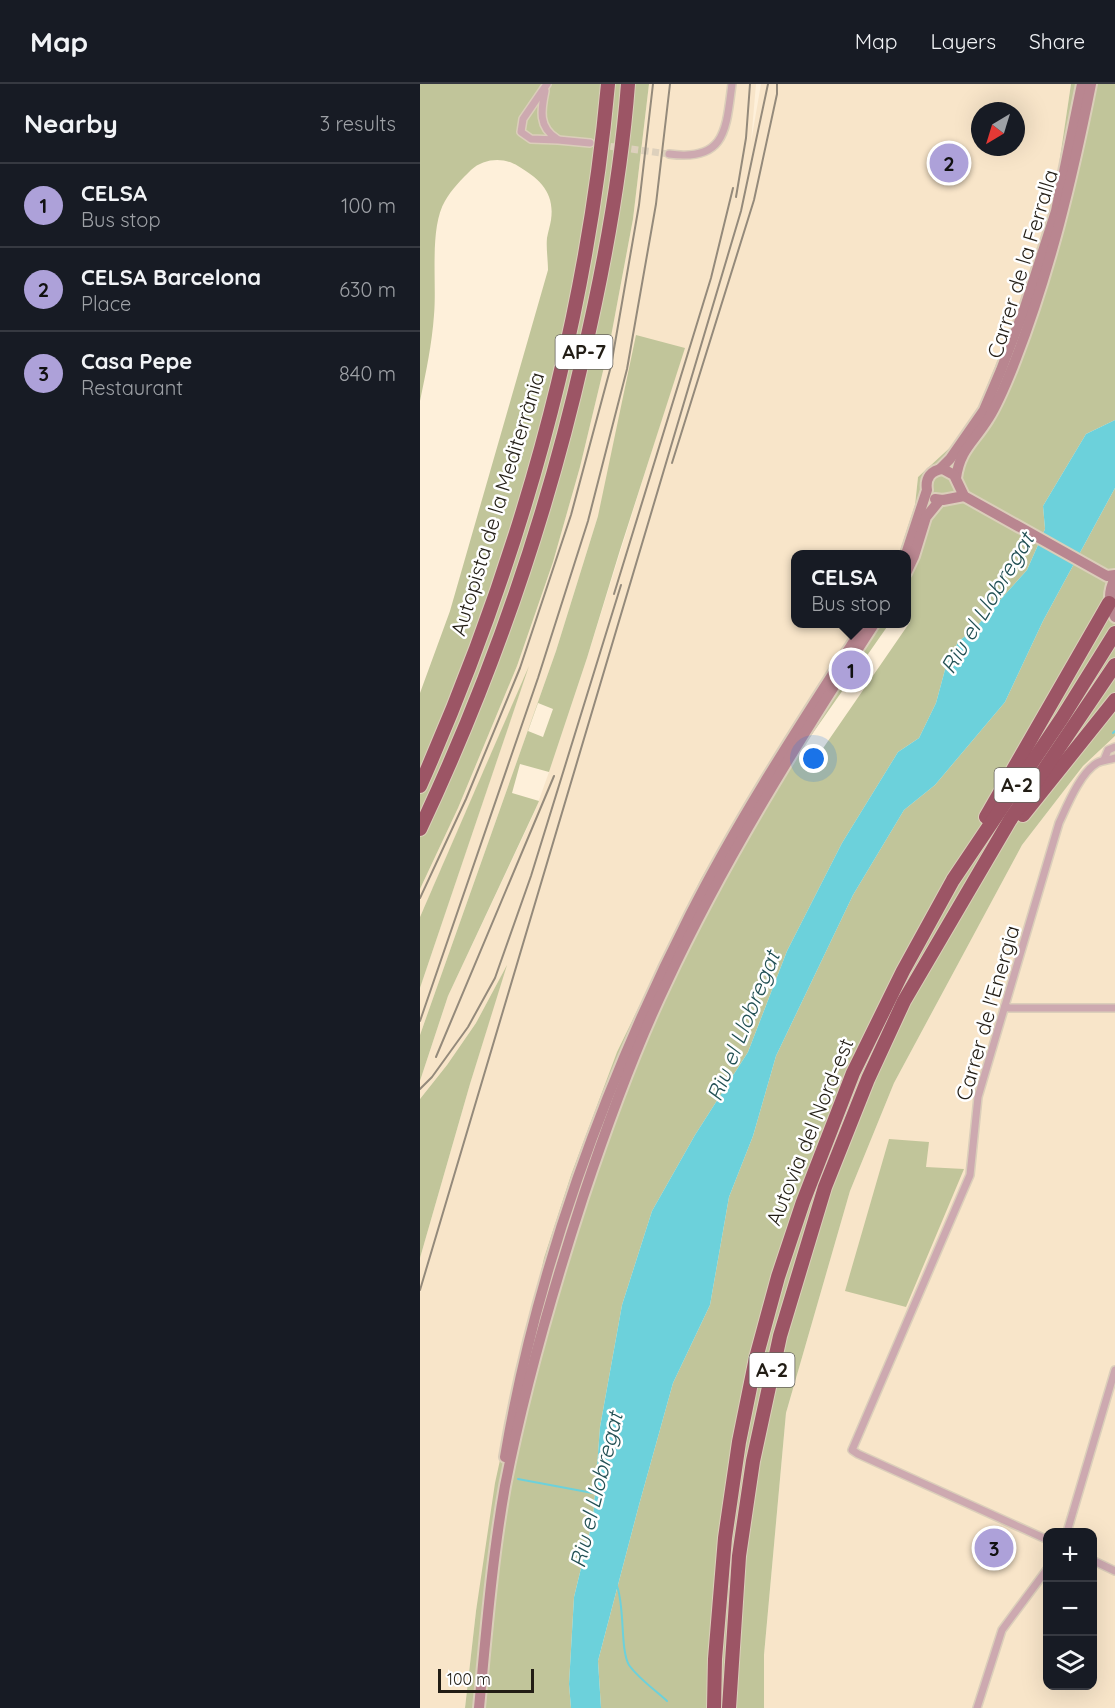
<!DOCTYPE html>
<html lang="en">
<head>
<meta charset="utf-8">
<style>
  body { margin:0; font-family:Quicksand,sans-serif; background:#242831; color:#f1f3f6 }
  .controls { position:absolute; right:18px; bottom:18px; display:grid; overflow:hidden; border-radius:12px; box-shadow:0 6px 24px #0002 }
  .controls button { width:54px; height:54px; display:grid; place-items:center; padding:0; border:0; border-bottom:2px solid #363941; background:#171b24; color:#f1f3f6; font:30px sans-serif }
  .compass { position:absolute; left:551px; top:18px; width:54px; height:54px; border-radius:50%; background:#171b24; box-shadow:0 6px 24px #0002; rotate:218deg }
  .scale { position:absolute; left:18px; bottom:15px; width:96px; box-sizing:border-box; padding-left:6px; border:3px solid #221d15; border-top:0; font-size:16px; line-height:21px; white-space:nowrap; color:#221d15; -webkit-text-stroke:4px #fff; paint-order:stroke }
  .you { position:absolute; left:394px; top:675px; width:21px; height:21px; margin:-15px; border:4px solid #fff; border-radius:50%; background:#1a73e8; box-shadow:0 0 0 9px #1a73e833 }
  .badge { display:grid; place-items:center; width:39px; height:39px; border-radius:50%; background:#ada1d9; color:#111; font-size:20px; font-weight:700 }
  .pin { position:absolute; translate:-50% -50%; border:3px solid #fff; box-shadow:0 2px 6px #0006 }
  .popup { position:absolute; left:371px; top:466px; width:120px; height:78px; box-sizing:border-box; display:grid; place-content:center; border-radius:12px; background:#171b24; filter:drop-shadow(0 2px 4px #0005); font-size:20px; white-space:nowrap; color:#9ea1a6 }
  .popup b { font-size:22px; color:#f1f3f6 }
  .popup::after { content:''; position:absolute; left:50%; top:100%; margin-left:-12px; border:12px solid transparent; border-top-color:#171b24 }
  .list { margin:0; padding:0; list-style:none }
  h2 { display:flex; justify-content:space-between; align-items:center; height:78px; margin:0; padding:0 24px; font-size:26px }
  h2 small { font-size:20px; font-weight:400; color:#9ea1a6 }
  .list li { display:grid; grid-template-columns:39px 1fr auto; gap:18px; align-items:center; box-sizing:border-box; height:84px; padding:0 24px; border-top:2px solid #363941 }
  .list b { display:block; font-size:22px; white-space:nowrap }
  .list p { margin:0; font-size:20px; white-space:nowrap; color:#9ea1a6 }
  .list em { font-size:20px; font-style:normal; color:#9ea1a6 }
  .icon { flex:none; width:33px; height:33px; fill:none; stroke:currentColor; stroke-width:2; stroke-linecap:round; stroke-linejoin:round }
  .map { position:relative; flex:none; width:695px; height:1624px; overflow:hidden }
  header { display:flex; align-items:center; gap:36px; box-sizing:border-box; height:84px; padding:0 30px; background:#171b24; border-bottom:2px solid #363941 }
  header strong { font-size:28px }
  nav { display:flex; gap:33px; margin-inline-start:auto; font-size:21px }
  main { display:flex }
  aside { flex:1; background:#171b24 }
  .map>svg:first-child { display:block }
</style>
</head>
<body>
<header>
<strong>Map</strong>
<nav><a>Map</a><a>Layers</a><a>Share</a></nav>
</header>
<main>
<aside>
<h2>Nearby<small>3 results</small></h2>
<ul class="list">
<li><span class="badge">1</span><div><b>CELSA</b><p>Bus stop</p></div><em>100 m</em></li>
<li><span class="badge">2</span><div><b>CELSA Barcelona</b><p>Place</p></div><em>630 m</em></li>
<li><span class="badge">3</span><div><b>Casa Pepe</b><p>Restaurant</p></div><em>840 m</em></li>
</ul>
</aside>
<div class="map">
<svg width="695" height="1624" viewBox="0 0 695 1624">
  <rect width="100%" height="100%" fill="#fef0da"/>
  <!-- built -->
  <g fill="#f8e5c9" fill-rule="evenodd">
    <path d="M229,0H336L331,58L341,0H651L634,114L593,239L549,346L498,393L495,421L479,470H376V540H439L333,706L281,795L197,968L151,1091L124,1174L97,1293L56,1527L45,1624H0V1174L50,1000L85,885L56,939L27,981L0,1015V997L28,912L115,727L129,688L167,574L264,264L178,432L136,567L0,951V904L105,593L0,833V805L38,724L97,582L133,478L160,383L190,258L213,135ZM560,27H596V63H560Z"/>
    <path d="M695,652V1624H344V1571L366,1329L430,1107L474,999L602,761L663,682ZM628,1448H672V1602H628Z"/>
  </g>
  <!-- green -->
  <g fill="#c1c59a" fill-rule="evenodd">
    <path d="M0,0H229L213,135L190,258L160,383L133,478L97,582L38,724L0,805V609L30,527L128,186C128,176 126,164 127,154C128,148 130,142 131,136C135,109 120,95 98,82C84,73 64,74 51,86C42,95 31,106 25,117C9,144 17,200 14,231C12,260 6,288 0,317Z"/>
    <polygon points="651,0 695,0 695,336 666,350 623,422 625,445 607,486 556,543 538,558 526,582 516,619 499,654 478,668 422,759 367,867 328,968 275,1051 232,1127 202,1221 180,1343 173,1435 154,1513 149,1600 151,1624 45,1624 56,1527 75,1399 124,1174 151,1091 197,968 281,795 333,706 439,540 469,540 381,666 397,673 490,538 486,536 486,470 479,470 495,421 498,393 549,346 593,239 634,114"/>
    <path d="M216,251L265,264L200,466L167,574L129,688L100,680L92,709L119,717L115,726L28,912L0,997V951L136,567L178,432ZM118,619L133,625L123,653L108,647Z"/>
    <polygon points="695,404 695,652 663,682 602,761 474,999 430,1107 366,1329 344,1571 344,1624 181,1624 178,1577 219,1421 253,1299 290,1221 309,1113 333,1052 356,972 433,811 484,726 515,701 585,618 623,537"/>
    <polygon points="109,582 0,904 0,833"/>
    <polygon points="87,881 50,1000 0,1174 0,1015 27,981 56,939"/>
    <polygon points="469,1055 509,1058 506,1083 544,1085 486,1223 425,1207"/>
  </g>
  <!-- water -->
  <polygon fill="#6cd1db" points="695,336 695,404 623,537 585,618 515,701 484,726 433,811 356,972 333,1052 309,1113 290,1221 253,1299 219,1421 178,1577 181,1624 151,1624 149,1600 154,1513 173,1435 180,1343 202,1221 232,1127 275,1051 328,968 367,867 422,759 478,668 499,654 516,619 526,582 538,558 556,543 607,486 625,445 623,422 666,350"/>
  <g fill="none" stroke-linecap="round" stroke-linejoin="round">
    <!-- stream -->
    <g stroke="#6cd1db" stroke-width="2">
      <polyline points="693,649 695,647"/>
      <polyline points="98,1395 178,1410"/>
      <path d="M197,1502C205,1523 200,1566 209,1581C218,1594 235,1606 247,1617"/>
    </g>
    <!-- street-tunnel -->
    <polyline stroke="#ddd0bc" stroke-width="7" stroke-dasharray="7 3.5" stroke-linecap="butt" points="180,61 249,70"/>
    <defs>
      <g id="street">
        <polyline points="127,0 103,35 101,48 111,55 138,56 170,59"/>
        <path d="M125,7C121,26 118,43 137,55"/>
        <path d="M249,70C306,78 306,45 312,0"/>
        <polyline points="684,676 688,666 695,663"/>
        <polyline points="585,922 589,924 695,924"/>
        <polyline points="647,1448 695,1286"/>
        <path d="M628,1456L438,1370L432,1366L550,1091L558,1013L639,739C647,722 660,689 677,679C682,676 689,676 695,674"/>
        <polyline points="672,1476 695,1487"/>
        <polyline points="557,1624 582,1546 628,1484"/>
      </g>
      <g id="secondary">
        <polyline points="520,385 530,375 564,326 581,286 605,223 636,127 662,0"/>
        <path d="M536,394C540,365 554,358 568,335C579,318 587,297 595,277C630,187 652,95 671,0"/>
        <polyline points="515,415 523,416 544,412"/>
        <path d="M486,470L507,406C505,394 511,386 523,385L534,391L544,412L687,492L695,491"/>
        <polyline points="486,489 494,472 506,433 520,416"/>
        <path d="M695,494C688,508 688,520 695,533"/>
        <path d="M85,1373C116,1187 185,999 270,831C321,730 384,635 445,540"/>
        <path d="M59,1624C66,1550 72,1475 85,1402C104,1305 132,1208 163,1113C187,1041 213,969 246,900C305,774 379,656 454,540"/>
      </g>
      <g id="highway">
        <path d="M0,702C98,480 166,242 188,0"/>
        <polyline points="603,731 695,616"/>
        <polyline points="566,733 689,519"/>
        <path d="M0,745C71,594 126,436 163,273C184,183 201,92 208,0"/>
        <polyline points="294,1624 295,1575 305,1454 319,1358 336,1274 358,1193 383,1118 433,989 483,887 533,796 642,634 695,549"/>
        <polyline points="309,1624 319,1472 333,1377 360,1252 405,1103 448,995 484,917 590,736 695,581"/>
      </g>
    </defs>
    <!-- street casing -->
    <use href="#street" stroke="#dbceba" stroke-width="10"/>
    <!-- secondary casing -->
    <use href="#secondary" stroke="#dbceba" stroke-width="14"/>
    <!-- highway casing -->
    <use href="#highway" stroke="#dbceba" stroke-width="16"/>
    <!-- street -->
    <use href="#street" stroke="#cda9b0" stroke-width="7"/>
    <!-- secondary -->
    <use href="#secondary" stroke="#b98690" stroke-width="10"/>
    <!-- highway -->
    <use href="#highway" stroke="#9c5565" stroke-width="14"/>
    <!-- rail -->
    <g stroke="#948a7b" stroke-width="2">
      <polyline points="316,113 326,54 330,0"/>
      <polyline points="252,379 334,116 357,10 357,0"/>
      <polyline points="194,510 291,194 313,104"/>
      <polyline points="0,814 46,715 100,584 151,431 191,282 219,121 233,0"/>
      <polyline points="0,937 118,594 168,437 207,285 236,120 250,0"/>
      <polyline points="16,973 134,692"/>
      <polyline points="0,1005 12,993 48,943 75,894 111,792 201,501"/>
      <polyline points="0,1206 321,127 348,0"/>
    </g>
  </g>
  <g text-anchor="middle" stroke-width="5" stroke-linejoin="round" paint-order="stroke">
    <!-- shield labels -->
    <g fill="#fff" stroke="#64615b" stroke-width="1.5">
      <rect x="135.5" y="251" width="57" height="34" rx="4.5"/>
      <rect x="574.5" y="684" width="45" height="34" rx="4.5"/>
      <rect x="329.5" y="1269" width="45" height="34" rx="4.5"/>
    </g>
    <g font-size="20" font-weight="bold" fill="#221d15">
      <text x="164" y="275">AP-7</text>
      <text x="597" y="708">A-2</text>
      <text x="352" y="1293">A-2</text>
    </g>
    <!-- street labels -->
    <g font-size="21" fill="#221d15" stroke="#fff">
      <text transform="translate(603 180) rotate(-73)" y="7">Carrer de la Ferralla</text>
      <text transform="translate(78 420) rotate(-73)" y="7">Autopista de la Mediterrània</text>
      <text transform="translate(568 929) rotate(-74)" y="7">Carrer de l'Energia</text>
      <text transform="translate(390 1048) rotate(-68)" y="7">Autovia del Nord-est</text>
    </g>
    <!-- water labels -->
    <g font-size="22" font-style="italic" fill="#225054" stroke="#fff">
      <text transform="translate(567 519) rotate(-59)" y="8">Riu el Llobregat</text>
      <text transform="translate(323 942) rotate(-68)" y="8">Riu el Llobregat</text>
      <text transform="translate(176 1406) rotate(-76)" y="8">Riu el Llobregat</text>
    </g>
  </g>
</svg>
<div class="controls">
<button>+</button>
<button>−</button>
<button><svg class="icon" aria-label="layers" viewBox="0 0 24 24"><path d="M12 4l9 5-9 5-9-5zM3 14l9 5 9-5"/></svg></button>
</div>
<svg class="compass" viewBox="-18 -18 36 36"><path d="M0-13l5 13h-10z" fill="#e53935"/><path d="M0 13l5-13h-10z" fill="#9ea1a6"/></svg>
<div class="scale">100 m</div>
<div class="you"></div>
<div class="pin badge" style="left:431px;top:586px">1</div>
<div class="popup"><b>CELSA</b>Bus stop</div>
<div class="pin badge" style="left:529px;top:79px">2</div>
<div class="pin badge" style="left:574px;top:1464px">3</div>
</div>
</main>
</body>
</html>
